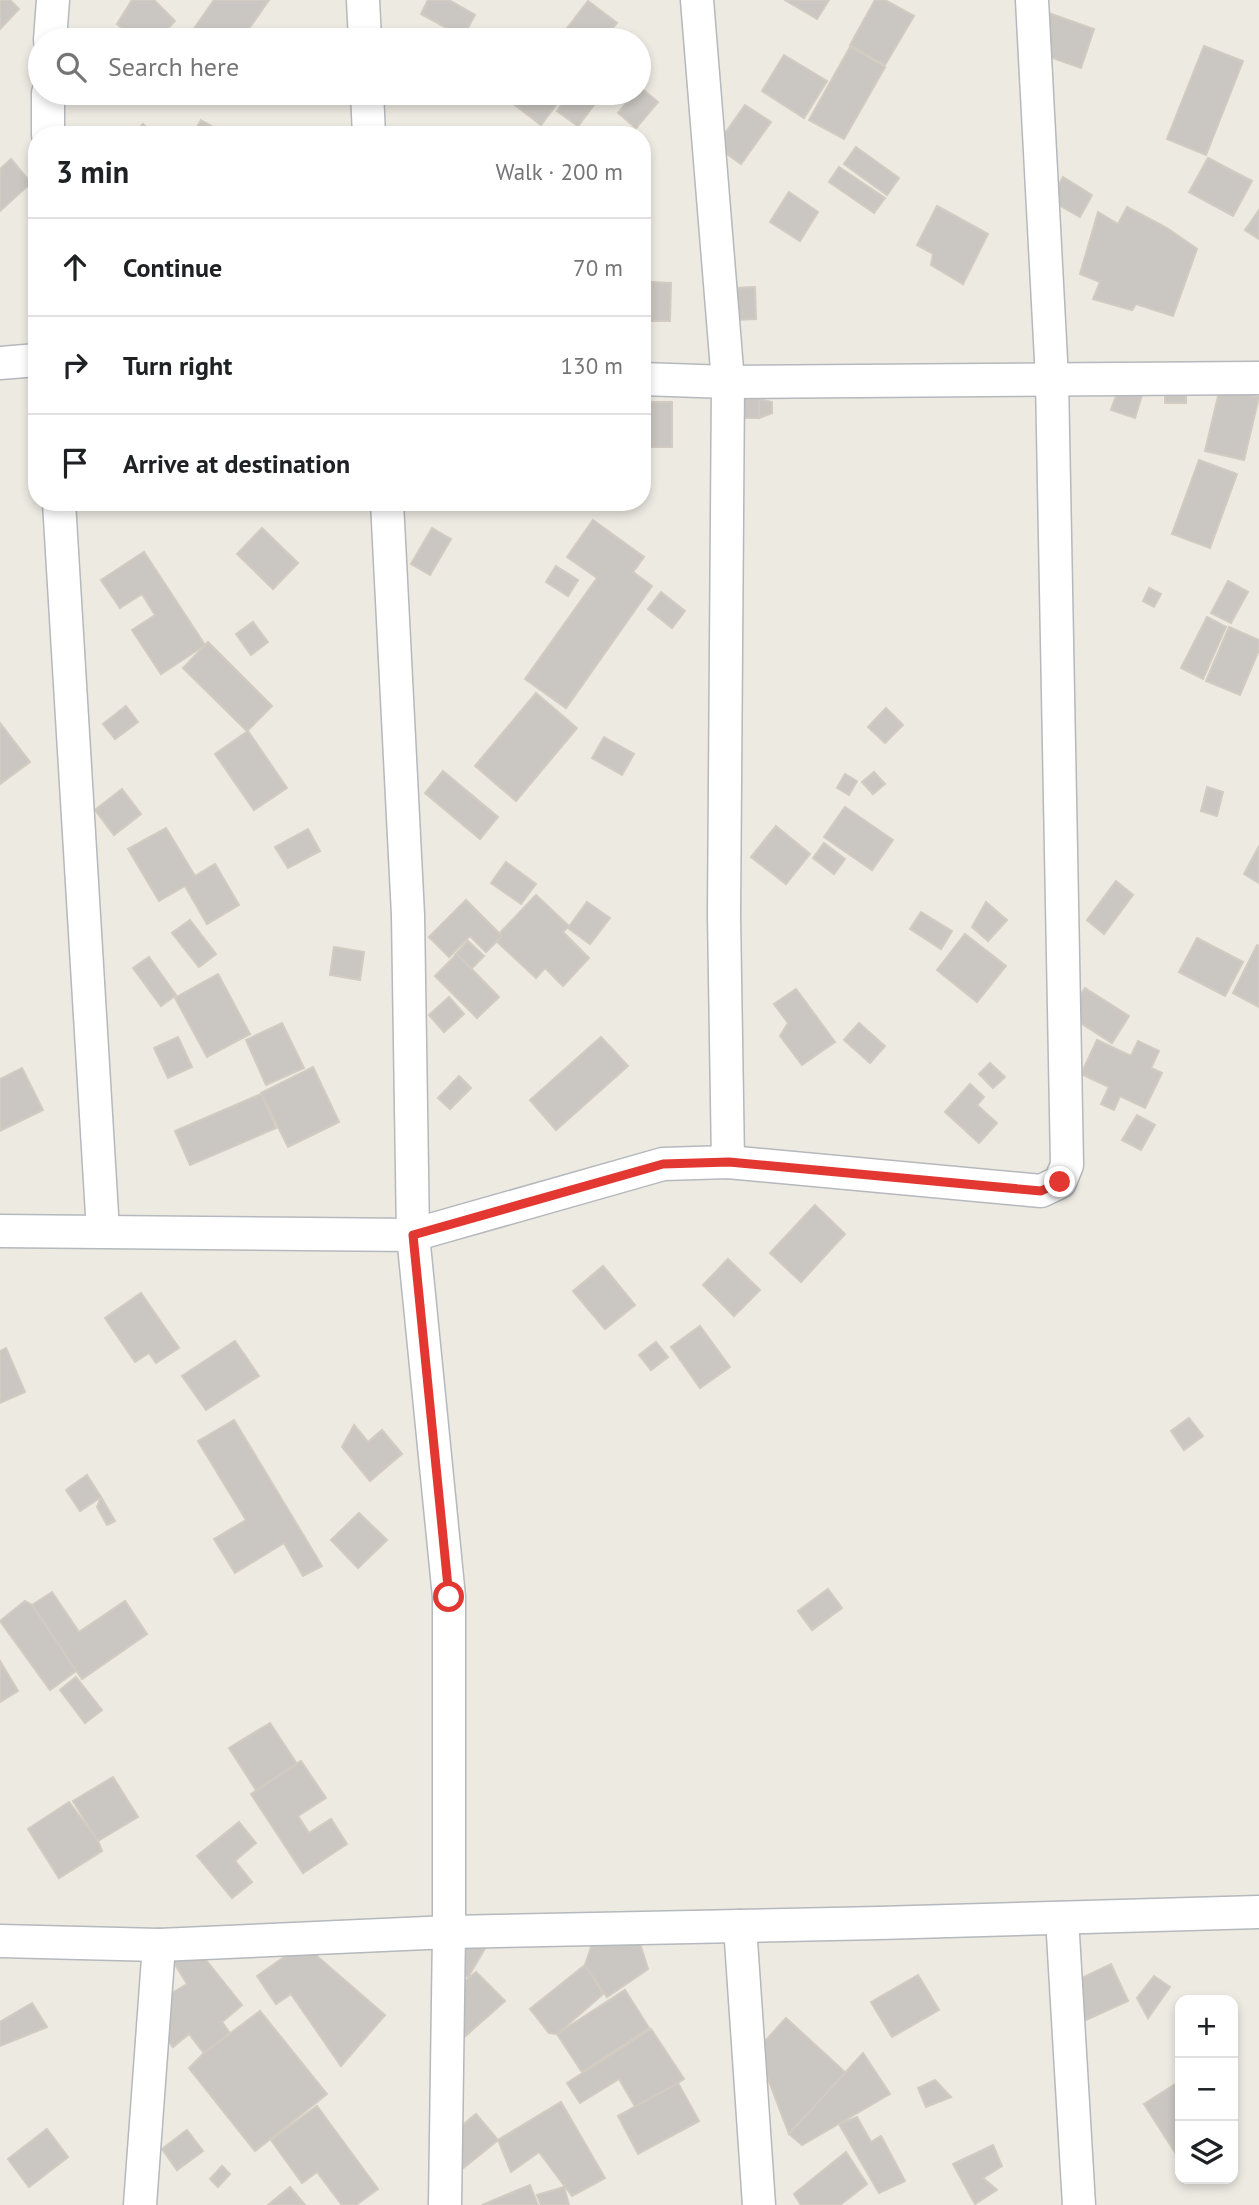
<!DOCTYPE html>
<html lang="en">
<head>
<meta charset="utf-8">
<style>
  body { margin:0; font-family:"PT Sans",sans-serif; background:#f6f6f6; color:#202124 }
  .controls { position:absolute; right:21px; bottom:21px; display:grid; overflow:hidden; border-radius:14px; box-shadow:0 4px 10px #0003 }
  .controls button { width:63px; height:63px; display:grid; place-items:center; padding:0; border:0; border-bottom:2px solid #e0e0e0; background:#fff; color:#202124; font:35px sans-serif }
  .stop { position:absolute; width:21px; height:21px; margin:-16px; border:5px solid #e33732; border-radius:50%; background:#fff }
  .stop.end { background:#e33732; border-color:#fff; box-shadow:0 2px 7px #0008 }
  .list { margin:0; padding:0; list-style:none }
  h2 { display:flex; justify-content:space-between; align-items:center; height:91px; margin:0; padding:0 28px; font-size:30px }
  h2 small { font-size:23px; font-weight:400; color:#757577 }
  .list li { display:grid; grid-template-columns:46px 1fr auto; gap:21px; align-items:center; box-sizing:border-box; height:98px; padding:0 28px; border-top:2px solid #e0e0e0 }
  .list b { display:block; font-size:26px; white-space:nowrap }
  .list em { font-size:23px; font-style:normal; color:#757577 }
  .icon { flex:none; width:38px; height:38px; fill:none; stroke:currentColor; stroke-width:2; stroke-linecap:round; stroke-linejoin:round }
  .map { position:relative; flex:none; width:1259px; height:2205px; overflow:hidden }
  .search { position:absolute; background:#fff; box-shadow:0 4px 10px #0003; left:28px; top:28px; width:623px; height:77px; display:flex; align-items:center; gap:18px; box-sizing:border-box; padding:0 24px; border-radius:38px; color:#757577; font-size:26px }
  .panel { position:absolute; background:#fff; box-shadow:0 4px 10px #0003; left:28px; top:126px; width:623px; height:385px; border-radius:28px }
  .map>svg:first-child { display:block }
</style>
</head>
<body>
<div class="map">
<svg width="1259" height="2205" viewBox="0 0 1259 2205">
  <rect width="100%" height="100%" fill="#edeae2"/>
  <!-- building -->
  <g fill="#cac6c1" stroke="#d1cbc1" stroke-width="2">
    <polygon points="0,0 10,0 19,9 0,29"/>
    <polygon points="132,0 154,0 175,21 157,40 136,40 117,24"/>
    <polygon points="214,0 269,0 241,40 186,40"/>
    <polygon points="428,0 449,0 475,15 463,37 421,14"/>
    <polygon points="785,0 829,0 817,19"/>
    <polygon points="875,0 885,0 914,16 885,65 850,45"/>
    <polygon points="588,1 617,23 603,40 558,40"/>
    <polygon points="1043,11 1094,29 1081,68 1030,50"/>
    <polygon points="1204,46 1243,61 1206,155 1167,139"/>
    <polygon points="850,47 885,67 844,139 809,120"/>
    <polygon points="784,55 827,81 804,118 762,91"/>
    <polygon points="640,87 658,102 636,128 618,113 635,93 639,93"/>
    <polygon points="512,93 565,93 541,125 507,99"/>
    <polygon points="570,93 586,93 597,101 578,126 557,111"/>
    <polygon points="745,105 771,122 741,164 716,146"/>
    <polygon points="201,120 227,135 193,135"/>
    <polygon points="143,124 155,135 133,135"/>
    <polygon points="856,147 899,178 887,195 844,164"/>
    <polygon points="1208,158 1252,181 1233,216 1189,192"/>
    <polygon points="11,159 31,183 0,211 0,169"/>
    <polygon points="839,167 885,198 874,213 829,182"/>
    <polygon points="1063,177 1092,195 1080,217 1050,200"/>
    <polygon points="789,192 818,212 800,241 770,222"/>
    <polygon points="937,206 988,234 963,284 931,265 933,254 917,245"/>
    <polygon points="1127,207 1167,228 1197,249 1173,316 1136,304 1132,310 1093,299 1100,282 1080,274 1098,212 1118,224"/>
    <polygon points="1259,210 1259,239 1245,230"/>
    <polygon points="652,282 671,283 670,321 651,321"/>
    <polygon points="755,287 756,319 735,320 734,288"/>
    <polygon points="652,299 651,321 642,321 642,300"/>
    <polygon points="1119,388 1142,395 1135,418 1111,410"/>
    <polygon points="1220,388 1259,397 1244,460 1205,451"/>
    <rect x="1165" y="392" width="21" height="11"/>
    <polygon points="737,398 759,399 759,418 736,418"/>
    <polygon points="759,399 772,402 772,413 759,418"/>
    <rect x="642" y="402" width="30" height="45"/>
    <polygon points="1199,460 1237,474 1210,548 1172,534"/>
    <polygon points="593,520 644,557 633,572 652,586 566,708 525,679 597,578 567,557"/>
    <polygon points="262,528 298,563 273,589 237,554"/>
    <polygon points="432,528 451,539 430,575 411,564"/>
    <polygon points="144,552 205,645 161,674 132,630 155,615 142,594 120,608 101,580"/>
    <polygon points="556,566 578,580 568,596 546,582"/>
    <polygon points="1228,581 1248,592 1231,623 1211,613"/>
    <polygon points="1149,588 1161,594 1154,607 1143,601"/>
    <polygon points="661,592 685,611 672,628 648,609"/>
    <polygon points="1207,617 1226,627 1203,679 1181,668"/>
    <polygon points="253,622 268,642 251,655 236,634"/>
    <polygon points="1229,627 1259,640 1259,650 1240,695 1206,681"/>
    <polygon points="208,642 272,706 247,731 183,668"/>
    <polygon points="536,693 577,728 516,801 475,766"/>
    <polygon points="126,706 138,722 115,739 103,724"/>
    <polygon points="886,708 903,725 885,743 868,727"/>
    <polygon points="0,723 30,762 0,784"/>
    <polygon points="248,731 287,788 254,810 215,754"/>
    <polygon points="604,737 634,754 622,775 592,758"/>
    <polygon points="443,771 498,817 480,839 425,793"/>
    <polygon points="874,772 885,784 873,794 862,782"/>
    <polygon points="845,774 857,781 849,795 837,788"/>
    <polygon points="1207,787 1223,792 1217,816 1201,811"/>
    <polygon points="122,789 141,814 114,835 95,810"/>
    <polygon points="845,807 893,840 872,870 824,837"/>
    <polygon points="776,826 810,854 786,884 751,857"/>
    <polygon points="166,828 195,876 215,864 239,905 207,924 185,886 159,901 128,849"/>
    <polygon points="308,829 320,851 288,868 275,847"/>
    <polygon points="824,843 845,859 834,874 813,858"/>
    <polygon points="1259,846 1259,883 1244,874"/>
    <polygon points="506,862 536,884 521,904 491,883"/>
    <polygon points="1116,881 1133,895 1104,934 1087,920"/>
    <polygon points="536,895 569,926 563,932 589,958 563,986 545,968 536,978 494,939"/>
    <polygon points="466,900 502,936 486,952 470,936 449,957 429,937"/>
    <polygon points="587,902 610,918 590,944 568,928"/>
    <polygon points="986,902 1007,920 988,941 972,927"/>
    <polygon points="921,912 952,931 941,949 910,929"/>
    <polygon points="190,920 216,954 199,967 172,933"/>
    <polygon points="965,934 1006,966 977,1002 937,970"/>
    <polygon points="1197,938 1243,962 1225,996 1179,972"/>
    <polygon points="468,941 484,956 470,970 455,955"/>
    <polygon points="1257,945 1259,946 1259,1007 1233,993"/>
    <polygon points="334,947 364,952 360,980 330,975"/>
    <polygon points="457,954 499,997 477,1018 435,976"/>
    <polygon points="149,957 176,995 161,1006 133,968"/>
    <polygon points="218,974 250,1034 207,1057 175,998"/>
    <polygon points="1085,988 1129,1016 1112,1043 1068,1015"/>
    <polygon points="796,989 835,1042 802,1065 780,1036 788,1023 774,1004"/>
    <polygon points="449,997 464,1014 444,1032 429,1015"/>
    <polygon points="282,1023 304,1068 266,1085 246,1040"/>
    <polygon points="859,1023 885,1046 870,1063 844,1040"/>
    <polygon points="178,1037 192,1067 168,1078 154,1048"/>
    <polygon points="601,1037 628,1066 556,1130 530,1100"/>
    <polygon points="1097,1040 1131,1056 1138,1041 1159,1051 1151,1068 1162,1073 1145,1108 1120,1096 1114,1110 1101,1104 1109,1087 1081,1074"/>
    <polygon points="990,1063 1005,1077 993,1088 979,1074"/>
    <polygon points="313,1067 339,1122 288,1147 261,1093"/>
    <polygon points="22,1068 43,1110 0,1131 0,1079"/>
    <polygon points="459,1076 471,1088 450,1109 438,1098"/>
    <polygon points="970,1084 984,1097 977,1105 997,1123 979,1143 945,1112"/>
    <polygon points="261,1094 276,1128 190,1165 175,1131"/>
    <polygon points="1137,1115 1155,1125 1141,1150 1122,1140"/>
    <polygon points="815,1205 845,1234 801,1282 770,1253"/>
    <polygon points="728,1259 760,1290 734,1316 703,1285"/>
    <polygon points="603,1266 635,1305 605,1329 573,1291"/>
    <polygon points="141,1293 179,1348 156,1363 149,1353 135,1362 105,1318"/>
    <polygon points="700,1326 730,1367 700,1388 671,1347"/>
    <polygon points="235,1341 259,1376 206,1410 182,1376"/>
    <polygon points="656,1342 668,1357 651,1370 639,1355"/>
    <polygon points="6,1348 25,1392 0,1403 0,1351"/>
    <polygon points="1189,1418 1203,1436 1184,1450 1171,1431"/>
    <polygon points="234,1420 322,1566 303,1576 284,1543 235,1573 214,1539 246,1520 198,1441"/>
    <polygon points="354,1425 368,1442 382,1430 402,1454 370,1481 342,1447"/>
    <polygon points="87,1475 101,1497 80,1511 66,1490"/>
    <polygon points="101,1497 115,1521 107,1525 97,1507"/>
    <polygon points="359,1513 387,1540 358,1568 331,1540"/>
    <polygon points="828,1589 842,1608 812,1630 798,1611"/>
    <polygon points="52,1592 79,1632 125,1601 147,1634 82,1679 32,1605"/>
    <polygon points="25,1601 32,1605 76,1671 50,1690 0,1621"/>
    <polygon points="0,1661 18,1691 0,1702"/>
    <polygon points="76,1677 102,1710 85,1723 60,1690"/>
    <polygon points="270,1723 297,1764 256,1790 229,1748"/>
    <polygon points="301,1761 326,1798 298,1816 309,1833 331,1819 347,1844 303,1873 251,1794"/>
    <polygon points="113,1777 138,1817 98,1841 73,1801"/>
    <polygon points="69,1802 98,1841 102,1851 59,1878 28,1829"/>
    <polygon points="239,1822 256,1843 235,1861 252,1882 232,1898 197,1856"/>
    <polygon points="594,1938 639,1940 648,1969 607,1997 585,1965"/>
    <polygon points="456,1939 490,1940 468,1977 455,1969"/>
    <polygon points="303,1944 385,2015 341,2066 291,1994 276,2004 257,1976"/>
    <polygon points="198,1950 242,2005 222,2022 230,2033 204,2053 189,2034 173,2047 158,2028 162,1999 187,1984 168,1953"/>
    <polygon points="1111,1964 1128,2001 1077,2024 1071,1983"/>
    <polygon points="585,1965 603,1994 557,2034 549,2033 530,2009"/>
    <polygon points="476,1972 505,2001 453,2047 455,1989"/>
    <polygon points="918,1975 939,2010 892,2037 871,2002"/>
    <polygon points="1154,1976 1170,1987 1148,2018 1137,1998"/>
    <polygon points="625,1990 649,2028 582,2072 557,2034"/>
    <polygon points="32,2003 47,2027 0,2046 0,2022"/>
    <polygon points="260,2011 327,2094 255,2151 189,2068 204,2053"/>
    <polygon points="786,2018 846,2073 789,2134 757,2050"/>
    <polygon points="651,2029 684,2079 636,2108 619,2079 580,2103 567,2083"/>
    <polygon points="863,2053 890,2094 802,2145 789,2134"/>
    <polygon points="935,2080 951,2097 926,2107 918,2088"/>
    <polygon points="1180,2081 1180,2160 1144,2104"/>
    <polygon points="678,2083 699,2121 638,2154 618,2116"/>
    <polygon points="561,2102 605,2178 572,2196 539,2152 511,2172 498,2140"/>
    <polygon points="317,2106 378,2189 356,2205 342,2205 317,2172 302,2183 271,2140"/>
    <polygon points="476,2114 498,2140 456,2174 453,2133"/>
    <polygon points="857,2117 871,2142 881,2136 905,2181 879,2193 839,2124"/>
    <polygon points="47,2129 68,2157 29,2187 8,2159"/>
    <polygon points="187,2130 203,2151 177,2170 162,2149"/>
    <polygon points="993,2145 1002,2166 983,2178 997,2190 975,2204 953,2164"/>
    <polygon points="846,2152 867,2184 840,2205 801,2205 794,2194"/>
    <polygon points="222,2166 230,2174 218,2187 210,2179"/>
    <polygon points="530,2185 538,2205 482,2205"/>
    <polygon points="290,2187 305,2205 268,2205"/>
    <polygon points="564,2187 569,2205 541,2205 537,2195"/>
  </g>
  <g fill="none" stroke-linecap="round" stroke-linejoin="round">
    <defs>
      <g id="minor">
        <polyline points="363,0 365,40"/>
        <polyline points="697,0 728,382 724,915 728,1162"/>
        <polyline points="50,40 53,0"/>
        <polyline points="48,93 48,135"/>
        <polyline points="367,93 369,135"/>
        <polyline points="0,363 37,360"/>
        <polyline points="642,379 728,382 1259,378"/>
        <polyline points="59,502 103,1231"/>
        <polyline points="387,502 408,915 413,1235 449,1597 449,1932 445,2205"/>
        <polyline points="0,1231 413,1235 663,1164 728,1162 1041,1191 1060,1182 1067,1165 1052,379 1032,0"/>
        <polyline points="1062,1918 1079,2205"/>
        <polyline points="740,1926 759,2205"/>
        <polyline points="0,1941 159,1945 449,1932 879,1923 1259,1912"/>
        <polyline points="140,2205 159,1945"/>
      </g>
    </defs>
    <!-- minor casing -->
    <use href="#minor" stroke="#b5b8bc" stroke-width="35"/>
    <!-- minor -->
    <use href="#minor" stroke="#fff" stroke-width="32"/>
  </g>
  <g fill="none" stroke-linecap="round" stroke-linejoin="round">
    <!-- route -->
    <polyline stroke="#e33732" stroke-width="9" points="449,1597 413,1235 663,1164 729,1162 1041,1191 1060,1182"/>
  </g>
</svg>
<div class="controls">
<button>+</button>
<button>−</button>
<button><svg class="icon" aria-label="layers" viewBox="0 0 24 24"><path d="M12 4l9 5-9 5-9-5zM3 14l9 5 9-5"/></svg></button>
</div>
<div class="stop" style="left:449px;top:1597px"></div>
<div class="stop end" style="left:1060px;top:1182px"></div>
<div class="search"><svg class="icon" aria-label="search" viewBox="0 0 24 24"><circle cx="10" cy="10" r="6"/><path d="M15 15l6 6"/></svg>Search here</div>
<section class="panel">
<h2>3 min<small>Walk · 200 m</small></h2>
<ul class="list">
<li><svg class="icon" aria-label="ahead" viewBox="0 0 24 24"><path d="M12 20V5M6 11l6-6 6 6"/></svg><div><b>Continue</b></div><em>70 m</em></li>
<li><svg class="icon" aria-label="right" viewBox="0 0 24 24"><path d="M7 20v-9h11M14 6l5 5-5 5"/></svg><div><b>Turn right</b></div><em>130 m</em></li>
<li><svg class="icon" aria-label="arrive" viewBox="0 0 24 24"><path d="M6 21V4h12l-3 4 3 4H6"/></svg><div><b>Arrive at destination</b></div></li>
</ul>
</section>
</div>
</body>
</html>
